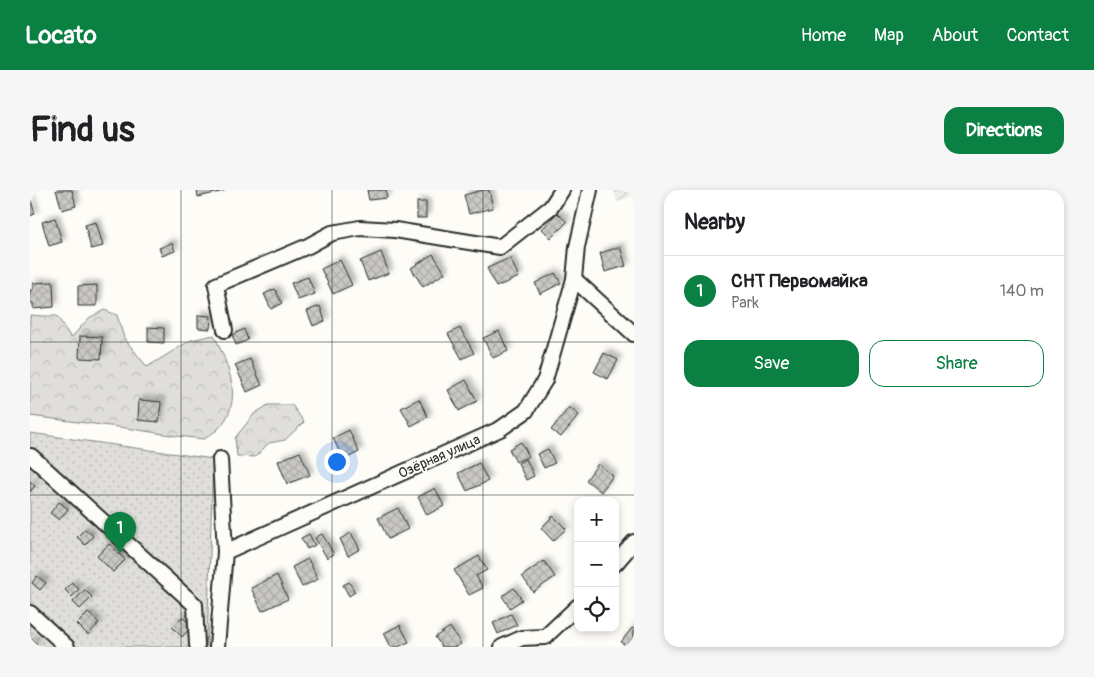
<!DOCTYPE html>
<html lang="en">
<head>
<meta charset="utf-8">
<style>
  body { margin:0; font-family:Pangolin,sans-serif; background:#f6f6f6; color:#202124 }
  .controls { position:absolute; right:15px; bottom:15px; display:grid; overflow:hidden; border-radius:10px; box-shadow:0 2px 8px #0003 }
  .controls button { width:45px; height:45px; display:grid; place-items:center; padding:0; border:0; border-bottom:1px solid #e0e0e0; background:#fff; color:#202124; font:25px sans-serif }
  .you { position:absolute; left:306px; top:271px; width:18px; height:18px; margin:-12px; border:4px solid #fff; border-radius:50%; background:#1a73e8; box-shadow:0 0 0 8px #1a73e833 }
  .badge { display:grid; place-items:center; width:32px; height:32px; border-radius:50%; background:#0b8043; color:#fff; font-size:16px; font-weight:700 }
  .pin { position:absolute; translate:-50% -41px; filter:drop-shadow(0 1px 2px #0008) }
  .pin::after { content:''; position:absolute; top:26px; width:18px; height:15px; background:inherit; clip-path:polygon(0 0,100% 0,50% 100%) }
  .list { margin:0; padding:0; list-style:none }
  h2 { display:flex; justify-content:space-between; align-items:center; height:65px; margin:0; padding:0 20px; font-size:21px }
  h2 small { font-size:16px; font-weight:400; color:#757577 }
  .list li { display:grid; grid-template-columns:32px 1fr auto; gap:15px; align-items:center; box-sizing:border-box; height:70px; padding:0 20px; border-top:1px solid #e0e0e0 }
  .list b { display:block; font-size:19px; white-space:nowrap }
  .list p { margin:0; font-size:16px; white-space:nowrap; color:#757577 }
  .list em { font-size:16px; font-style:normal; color:#757577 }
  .actions { display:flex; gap:10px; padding:15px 20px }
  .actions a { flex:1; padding:11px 0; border:1px solid #0b8043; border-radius:15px; text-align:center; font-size:18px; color:#0b8043 }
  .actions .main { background:#0b8043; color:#fff }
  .icon { flex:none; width:28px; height:28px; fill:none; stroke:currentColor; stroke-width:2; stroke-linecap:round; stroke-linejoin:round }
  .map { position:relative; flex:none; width:604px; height:457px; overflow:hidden; border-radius:15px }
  header { display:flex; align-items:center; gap:30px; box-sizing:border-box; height:70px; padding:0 25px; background:#0b8043; color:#fff }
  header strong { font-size:24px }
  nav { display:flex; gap:28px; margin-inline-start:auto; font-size:18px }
  .intro { display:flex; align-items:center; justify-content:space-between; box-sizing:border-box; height:120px; padding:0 30px }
  h1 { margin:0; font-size:35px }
  .button { padding:12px 22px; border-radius:15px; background:#0b8043; color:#fff; font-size:18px; font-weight:700 }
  main { display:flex; gap:30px; padding:0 30px }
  aside { flex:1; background:#fff; border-radius:15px; box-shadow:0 2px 8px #0003 }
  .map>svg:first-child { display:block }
</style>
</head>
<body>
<header>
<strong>Locato</strong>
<nav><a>Home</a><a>Map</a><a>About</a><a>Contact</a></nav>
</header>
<div class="intro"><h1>Find us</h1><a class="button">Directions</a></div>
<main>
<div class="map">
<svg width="604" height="457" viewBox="0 0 604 457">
  <defs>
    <pattern id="industrial-furrows" width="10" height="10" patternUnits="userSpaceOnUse" patternTransform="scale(1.25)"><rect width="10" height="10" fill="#edece8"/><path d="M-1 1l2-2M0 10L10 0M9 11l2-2" fill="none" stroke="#cbcbc7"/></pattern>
    <pattern id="green-dots" width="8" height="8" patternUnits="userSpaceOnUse" patternTransform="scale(1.25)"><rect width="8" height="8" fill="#dfdeda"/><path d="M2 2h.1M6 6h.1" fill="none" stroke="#c0bfbb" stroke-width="1.8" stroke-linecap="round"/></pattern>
    <pattern id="forest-crowns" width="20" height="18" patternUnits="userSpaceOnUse" patternTransform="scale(1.25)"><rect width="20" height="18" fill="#dfdeda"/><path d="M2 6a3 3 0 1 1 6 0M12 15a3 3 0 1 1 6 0" fill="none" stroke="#c0bfbb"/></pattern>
    <pattern id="building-cross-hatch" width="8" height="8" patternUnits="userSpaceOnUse" patternTransform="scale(1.25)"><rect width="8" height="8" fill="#c9c8c4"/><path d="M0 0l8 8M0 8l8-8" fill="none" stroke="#adaca9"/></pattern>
    <filter id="shadow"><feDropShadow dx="4" dy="-4" stdDeviation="2.5" flood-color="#0004"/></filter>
  </defs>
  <rect width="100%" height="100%" fill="#fdfcf7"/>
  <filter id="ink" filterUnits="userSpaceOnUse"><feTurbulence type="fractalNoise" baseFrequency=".02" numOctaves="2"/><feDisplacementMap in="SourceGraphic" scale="10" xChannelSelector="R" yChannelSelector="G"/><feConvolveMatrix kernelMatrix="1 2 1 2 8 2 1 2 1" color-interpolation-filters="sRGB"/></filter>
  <g filter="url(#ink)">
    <!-- industrial -->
    <polygon fill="url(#industrial-furrows)" points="584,0 604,0 604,5 587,12"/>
    <!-- green -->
    <polygon fill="url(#green-dots)" stroke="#858482" points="0,243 183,269 177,457 0,457"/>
    <!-- forest -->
    <g fill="url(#forest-crowns)" stroke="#858482">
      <path d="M74,120L87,125L94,148L117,177L161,150L184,145C198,175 216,212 187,240C183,243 178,246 174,249L147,246L96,238L0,226V125L12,126H27L41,148L59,128Z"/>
      <polygon points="238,215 262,215 274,232 255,250 239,253 225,267 207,266 205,248 224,224"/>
    </g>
    <!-- building -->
    <g fill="url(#building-cross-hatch)" stroke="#2b2b2b" filter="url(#shadow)">
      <polygon points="26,0 42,0 46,16 32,20"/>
      <polygon points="167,0 194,0 194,1 168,7"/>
      <polygon points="337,0 356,0 357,8 339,10"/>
      <polygon points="453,0 459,0 463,18 439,24 434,5"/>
      <polygon points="0,7 5,24 0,26"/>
      <rect x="387" y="12" width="9" height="16"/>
      <polygon points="527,23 537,32 521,48 512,39"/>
      <polygon points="25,28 32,52 19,56 12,32"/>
      <polygon points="66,32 73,56 61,59 55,35"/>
      <polygon points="142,53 145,61 132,66 129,58"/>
      <polygon points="590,57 596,76 575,82 570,63"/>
      <polygon points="351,62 359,83 338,91 330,71"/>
      <polygon points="403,64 415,83 393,97 381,78"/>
      <polygon points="480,68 489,87 466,97 457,78"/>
      <polygon points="310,70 322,95 303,104 291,79"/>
      <polygon points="525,83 531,93 510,104 505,93"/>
      <polygon points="278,87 285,104 268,110 261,93"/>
      <polygon points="23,92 24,117 3,119 3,113 0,113 0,100 3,100 3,93"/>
      <polygon points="67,95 67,116 48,116 48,96"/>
      <polygon points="245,99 252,113 241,119 234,104"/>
      <polygon points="290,116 295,131 283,136 277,121"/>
      <polygon points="168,125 181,126 180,139 168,138"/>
      <polygon points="118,137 134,138 134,153 118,152"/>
      <polygon points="430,138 444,163 432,169 418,144"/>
      <polygon points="214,139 218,150 206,155 202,145"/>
      <polygon points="469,141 478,161 463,168 453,148"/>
      <polygon points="50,146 72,147 71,169 49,168"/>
      <polygon points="574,163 588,170 578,189 564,182"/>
      <polygon points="220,169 232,195 217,202 205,175"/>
      <polygon points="436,190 447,211 429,221 418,200"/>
      <polygon points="389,209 398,227 381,236 371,218"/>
      <polygon points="109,210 131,212 129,232 108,230"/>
      <polygon points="539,217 549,225 531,247 521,240"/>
      <polygon points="319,240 329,262 313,270 303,248"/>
      <polygon points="491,252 499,266 486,272 479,259"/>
      <polygon points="518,259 525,273 514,278 507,264"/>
      <polygon points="270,262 280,285 257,294 248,271"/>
      <polygon points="496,269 504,286 496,290 488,273"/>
      <polygon points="449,273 458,291 437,301 428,283"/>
      <polygon points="568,274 583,286 571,302 556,290"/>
      <polygon points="0,291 5,296 0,302"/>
      <polygon points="405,298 414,316 397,325 388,307"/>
      <polygon points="29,312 38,319 29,330 20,323"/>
      <polygon points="368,318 378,339 358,349 348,328"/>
      <polygon points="523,326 536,339 523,351 511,338"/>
      <polygon points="55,339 63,346 55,355 47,347"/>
      <polygon points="321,343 330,359 318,366 310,349"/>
      <polygon points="279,344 285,355 277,359 271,348"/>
      <polygon points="292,344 304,364 297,368 285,348"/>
      <polygon points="79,354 95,370 83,382 67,366"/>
      <polygon points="449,366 457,380 446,386 453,398 439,405 424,380"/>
      <polygon points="278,369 288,389 272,397 262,377"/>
      <polygon points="514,371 525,387 503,402 492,386"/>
      <polygon points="247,385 258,409 232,421 221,398"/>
      <polygon points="7,386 16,393 10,400 2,393"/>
      <polygon points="319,392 325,402 319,406 313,395"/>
      <polygon points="42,393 49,399 42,407 35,400"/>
      <polygon points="484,398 492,410 480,418 472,406"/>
      <polygon points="55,400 62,407 50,419 43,412"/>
      <polygon points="58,423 69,433 58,445 47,434"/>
      <polygon points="481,424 487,435 468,444 463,433"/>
      <polygon points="152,427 162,436 152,447 142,437"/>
      <polygon points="370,435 379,452 368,457 361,457 354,443"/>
      <polygon points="420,437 431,454 426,457 412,457 405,447"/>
      <polygon points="602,438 604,439 604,457 597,457 591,452"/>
      <polygon points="0,448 7,454 4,457 0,457"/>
    </g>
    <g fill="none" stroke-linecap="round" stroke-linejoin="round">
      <defs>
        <g id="minor">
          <polyline points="544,89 604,144"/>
          <polyline points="195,140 186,95 278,56 302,43 330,38 365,40 470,57 521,17 532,0"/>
          <polyline points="0,267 1,266 165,415 167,455"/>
          <polyline points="190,269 195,362"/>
          <polyline points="585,374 604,352"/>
          <polyline points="0,423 37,457"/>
          <polyline points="515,447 548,416"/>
          <polyline points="187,457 195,362 470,239 496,221 515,190 544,89 547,57 560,0"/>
          <polyline points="472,457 492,448 515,447"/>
        </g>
      </defs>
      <!-- minor casing -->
      <use href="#minor" stroke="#2b2b2b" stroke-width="18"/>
      <!-- minor -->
      <use href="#minor" stroke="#fdfcf7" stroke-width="14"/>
    </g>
  </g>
  <!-- grid -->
  <path fill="none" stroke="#2b2b2b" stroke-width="1" stroke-opacity="0.55" d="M151,0V457M302,0V457M453,0V457M0,152H604M0,305H604"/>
  <g text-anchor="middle" stroke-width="4" stroke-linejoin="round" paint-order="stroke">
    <!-- street labels -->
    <g font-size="14" fill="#2b2b2b" stroke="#fdfcf7">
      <text transform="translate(409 266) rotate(-24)" y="5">Озёрная улица</text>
    </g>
  </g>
</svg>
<div class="controls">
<button>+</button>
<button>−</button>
<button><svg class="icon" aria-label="locate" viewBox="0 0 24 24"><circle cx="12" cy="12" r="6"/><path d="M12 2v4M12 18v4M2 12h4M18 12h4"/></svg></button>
</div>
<div class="you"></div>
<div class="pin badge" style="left:90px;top:363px">1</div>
</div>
<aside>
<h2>Nearby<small></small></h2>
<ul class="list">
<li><span class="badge">1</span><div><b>СНТ Первомайка</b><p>Park</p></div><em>140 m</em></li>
</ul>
<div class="actions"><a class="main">Save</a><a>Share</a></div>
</aside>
</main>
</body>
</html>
